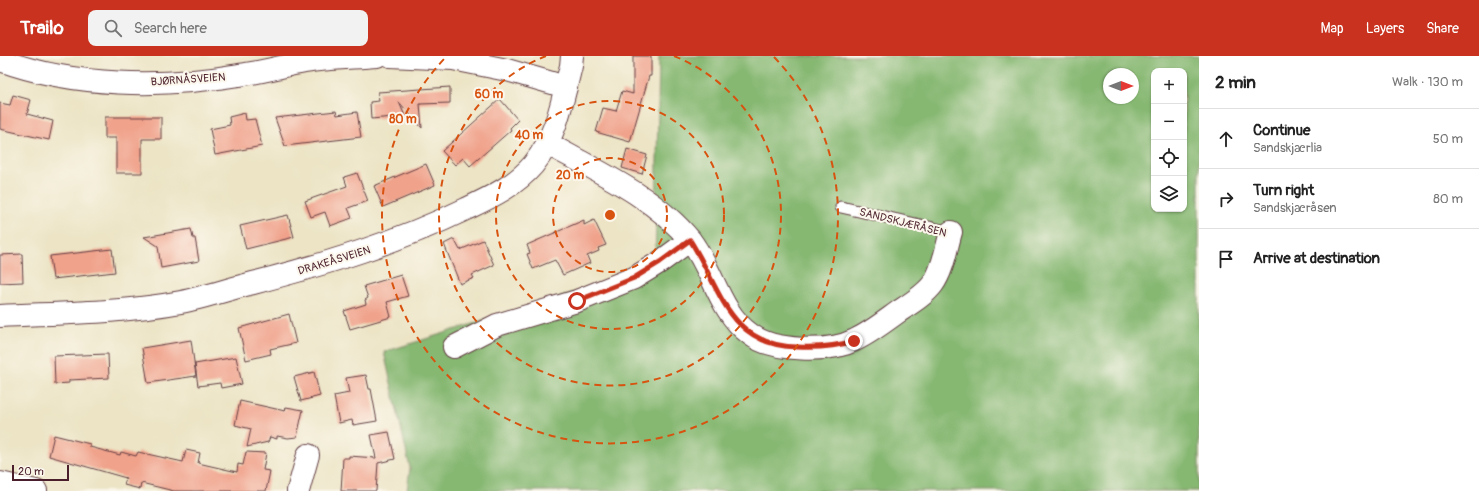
<!DOCTYPE html>
<html lang="en">
<head>
<meta charset="utf-8">
<style>
  body { margin:0; font-family:Pangolin,sans-serif; background:#f2f2f2; color:#222 }
  .controls { position:absolute; right:12px; top:12px; display:grid; overflow:hidden; border-radius:8px; box-shadow:0 1px 3px #0004 }
  .controls button { width:36px; height:36px; display:grid; place-items:center; padding:0; border:0; border-bottom:1px solid #e0e0e0; background:#fff; color:#222; font:20px sans-serif }
  .compass { position:absolute; left:1103px; top:12px; width:36px; height:36px; border-radius:50%; background:#fff; box-shadow:0 1px 3px #0004; rotate:90deg }
  .scale { position:absolute; left:12px; bottom:10px; width:57px; box-sizing:border-box; padding-left:4px; border:2px solid #4a1f2b; border-top:0; font-size:11px; line-height:14px; white-space:nowrap; color:#4a1f2b; -webkit-text-stroke:3px #fbf7ec; paint-order:stroke }
  .stop { position:absolute; width:12px; height:12px; margin:-9px; border:3px solid #c8321e; border-radius:50%; background:#fff }
  .stop.end { background:#c8321e; border-color:#fff; box-shadow:0 1px 4px #0008 }
  .list { margin:0; padding:0; list-style:none }
  h2 { display:flex; justify-content:space-between; align-items:center; height:52px; margin:0; padding:0 16px; font-size:17px }
  h2 small { font-size:13px; font-weight:400; color:#767676 }
  .list li { display:grid; grid-template-columns:26px 1fr auto; gap:12px; align-items:center; box-sizing:border-box; height:60px; padding:0 16px; border-top:1px solid #e0e0e0 }
  .list b { display:block; font-size:15px; white-space:nowrap }
  .list p { margin:0; font-size:13px; white-space:nowrap; color:#767676 }
  .list em { font-size:13px; font-style:normal; color:#767676 }
  .icon { flex:none; width:22px; height:22px; fill:none; stroke:currentColor; stroke-width:2; stroke-linecap:round; stroke-linejoin:round }
  .map { position:relative; flex:none; width:1199px; height:435px; overflow:hidden }
  header { display:flex; align-items:center; gap:24px; box-sizing:border-box; height:56px; padding:0 20px; background:#c8321e; color:#fff }
  header strong { font-size:19px }
  nav { display:flex; gap:22px; margin-inline-start:auto; font-size:14px }
  .search { width:280px; height:36px; background:#f2f2f2; display:flex; align-items:center; gap:10px; box-sizing:border-box; padding:0 14px; border-radius:8px; color:#767676; font-size:15px }
  main { display:flex }
  aside { flex:1; background:#fff }
  .map>svg:first-child { display:block }
</style>
</head>
<body>
<header>
<strong>Trailo</strong>
<div class="search"><svg class="icon" aria-label="search" viewBox="0 0 24 24"><circle cx="10" cy="10" r="6"/><path d="M15 15l6 6"/></svg>Search here</div>
<nav><a>Map</a><a>Layers</a><a>Share</a></nav>
</header>
<main>
<div class="map">
<svg width="1199" height="435" viewBox="0 0 1199 435">
  <rect width="100%" height="100%" fill="#fbf7ec"/>
  <filter id="ink" filterUnits="userSpaceOnUse"><feTurbulence type="fractalNoise" baseFrequency=".025" numOctaves="2"/><feDisplacementMap in="SourceGraphic" scale="8" xChannelSelector="R" yChannelSelector="G"/><feConvolveMatrix kernelMatrix="1 2 1 2 8 2 1 2 1" color-interpolation-filters="sRGB"/></filter>
  <filter id="wash" filterUnits="userSpaceOnUse"><feTurbulence type="fractalNoise" baseFrequency=".012" numOctaves="4" result="noise"/><feDisplacementMap in="SourceGraphic" scale="16" xChannelSelector="R" yChannelSelector="G"/><feGaussianBlur stdDeviation="0.9" result="paint"/><feColorMatrix in="noise" values="0 0 0 0 0 0 0 0 0 0 0 0 0 0 0 0 0 1.4 0 .05"/><feComposite in="paint" operator="in"/></filter>
  <g filter="url(#wash)">
    <rect width="100%" height="100%" fill="#ece4c5"/>
    <!-- forest -->
    <path fill="#86b872" stroke="#686c4e" fill-rule="evenodd" d="M659,0H1199V435H407L410,412L384,296L655,211ZM1154,15H1184V153H1154ZM1109,18H1133V42H1109Z"/>
    <g id="blocks">
      <!-- building -->
      <g fill="#f0a28b">
        <polygon points="633,0 651,0 651,20 649,20 630,86 596,76 603,52 616,55 622,35 633,38"/>
        <polygon points="450,31 450,47 420,48 422,72 399,46 405,60 371,63 370,46 379,45 378,36"/>
        <polygon points="13,39 31,44 27,58 53,65 49,84 0,73 0,47 10,49"/>
        <polygon points="500,43 518,64 510,72 511,74 470,110 463,102 455,109 442,95"/>
        <polygon points="336,55 337,59 357,56 361,81 285,90 275,62"/>
        <polygon points="245,57 246,64 255,63 262,90 215,99 210,73 230,69 229,61"/>
        <polygon points="105,61 161,61 161,83 142,83 142,117 116,117 116,82 105,82"/>
        <polygon points="627,93 647,99 642,118 622,112"/>
        <polygon points="426,108 435,129 383,151 374,130"/>
        <polygon points="357,117 368,145 348,152 352,162 330,170 325,156 311,161 305,145 347,130 344,121"/>
        <polygon points="288,159 294,181 246,193 240,170"/>
        <polygon points="584,164 584,169 594,164 606,189 598,192 599,195 587,200 590,207 563,219 555,204 533,213 527,198 530,197 527,189"/>
        <polygon points="191,173 193,182 195,182 199,205 161,212 158,190 144,181"/>
        <polygon points="454,183 460,194 483,184 494,209 472,219 474,222 460,228 444,188"/>
        <polygon points="112,193 115,216 53,223 50,200"/>
        <polygon points="22,198 23,226 0,227 0,199"/>
        <polygon points="401,219 408,240 387,246 391,261 350,273 344,255 366,248 365,244 368,242 364,230"/>
        <polygon points="289,258 296,287 270,293 271,298 246,304 239,272"/>
        <polygon points="191,284 196,320 148,327 142,292"/>
        <polygon points="108,298 109,322 69,324 69,327 55,328 54,300"/>
        <polygon points="236,301 242,328 221,332 220,327 198,330 195,308"/>
        <polygon points="314,316 320,340 301,345 294,321"/>
        <polygon points="366,319 369,333 371,333 377,365 353,369 352,364 339,367 334,340 349,337 346,322"/>
        <polygon points="240,345 285,355 286,351 303,354 297,381 288,382 277,380 277,383 270,381 268,386 247,391 251,373 235,369"/>
        <polygon points="389,376 395,403 378,407 376,435 341,435 343,402 349,402 349,400 376,402 371,379"/>
        <polygon points="54,379 90,388 90,391 120,399 121,396 136,400 138,396 183,406 186,394 200,397 198,407 237,416 238,408 243,409 246,396 266,397 263,414 270,415 266,435 174,435 141,427 140,433 124,429 126,422 49,400"/>
      </g>
    </g>
  </g>
  <g filter="url(#ink)">
    <use href="#blocks" fill-opacity="0" stroke="#623d42" stroke-width="1"/>
    <g fill="none" stroke-linecap="round" stroke-linejoin="round">
      <defs>
        <polyline id="service" points="841,151 951,176"/>
        <g id="minor">
          <polyline points="390,0 453,3 507,14 566,31"/>
          <path d="M0,4C74,31 162,32 239,19C261,16 283,10 305,6C328,2 353,2 377,0"/>
          <path d="M548,88C595,114 655,141 690,184C713,213 719,256 750,278C773,296 829,297 855,284C870,277 884,266 898,256C910,248 925,239 933,228C943,214 946,193 951,176"/>
          <path d="M0,260C60,257 122,257 181,246C205,241 229,233 253,227C326,208 398,186 466,153C491,141 515,130 533,109C557,80 562,45 571,10L572,0"/>
          <polyline points="454,291 497,269 577,245 634,222 660,206 690,184"/>
          <polyline points="0,427 36,435"/>
          <polyline points="298,435 308,399"/>
        </g>
      </defs>
      <!-- service casing -->
      <use href="#service" stroke="#623d42" stroke-width="13"/>
      <!-- minor casing -->
      <use href="#minor" stroke="#623d42" stroke-width="24"/>
      <!-- service -->
      <use href="#service" stroke="#fff" stroke-width="11"/>
      <!-- minor -->
      <use href="#minor" stroke="#fff" stroke-width="22"/>
    </g>
  </g>
  <g fill="none" stroke-linecap="round" stroke-linejoin="round" filter="url(#ink)">
    <!-- route -->
    <path stroke="#c8321e" stroke-width="5" d="M577,245L634,222L660,206L690,184C721,233 728,289 797,291C818,292 835,291 854,285"/>
  </g>
  <!-- distance rings -->
  <g fill="none" stroke="#d8530f" stroke-width="2" stroke-dasharray="7 5">
    <circle cx="610" cy="159" r="57"/>
    <circle cx="610" cy="159" r="114"/>
    <path d="M674 0A171 171 0 1 1 546 0"/>
    <path d="M774 1A228 228 0 1 1 446 1"/>
  </g>
  <g text-anchor="middle" stroke-width="4" stroke-linejoin="round" paint-order="stroke">
    <!-- street labels -->
    <g font-size="11" fill="#4a1f2b" stroke="#fbf7ec">
      <text transform="translate(188 23) rotate(-4)" y="4">BJØRNÅSVEIEN</text>
      <text transform="translate(903 166) rotate(14)" y="4">SANDSKJÆRÅSEN</text>
      <text transform="translate(334 204) rotate(-17)" y="4">DRAKEÅSVEIEN</text>
    </g>
  </g>
  <circle cx="610" cy="159" r="6" fill="#d8530f" stroke="#fbf7ec" stroke-width="2"/>
  <g font-size="12" text-anchor="middle" font-weight="bold" fill="#d8530f" stroke="#fbf7ec" stroke-width="4" stroke-linejoin="round" paint-order="stroke">
    <text x="489" y="42">60 m</text>
    <text x="403" y="67">80 m</text>
    <text x="529" y="83">40 m</text>
    <text x="570" y="123">20 m</text>
  </g>
</svg>
<div class="controls">
<button>+</button>
<button>−</button>
<button><svg class="icon" aria-label="locate" viewBox="0 0 24 24"><circle cx="12" cy="12" r="6"/><path d="M12 2v4M12 18v4M2 12h4M18 12h4"/></svg></button>
<button><svg class="icon" aria-label="layers" viewBox="0 0 24 24"><path d="M12 4l9 5-9 5-9-5zM3 14l9 5 9-5"/></svg></button>
</div>
<svg class="compass" viewBox="-18 -18 36 36"><path d="M0-13l5 13h-10z" fill="#e53935"/><path d="M0 13l5-13h-10z" fill="#767676"/></svg>
<div class="scale">20 m</div>
<div class="stop" style="left:577px;top:245px"></div>
<div class="stop end" style="left:854px;top:285px"></div>
</div>
<aside>
<h2>2 min<small>Walk · 130 m</small></h2>
<ul class="list">
<li><svg class="icon" aria-label="ahead" viewBox="0 0 24 24"><path d="M12 20V5M6 11l6-6 6 6"/></svg><div><b>Continue</b><p>Sandskjærlia</p></div><em>50 m</em></li>
<li><svg class="icon" aria-label="right" viewBox="0 0 24 24"><path d="M7 20v-9h11M14 6l5 5-5 5"/></svg><div><b>Turn right</b><p>Sandskjæråsen</p></div><em>80 m</em></li>
<li><svg class="icon" aria-label="arrive" viewBox="0 0 24 24"><path d="M6 21V4h12l-3 4 3 4H6"/></svg><div><b>Arrive at destination</b></div></li>
</ul>
</aside>
</main>
</body>
</html>
